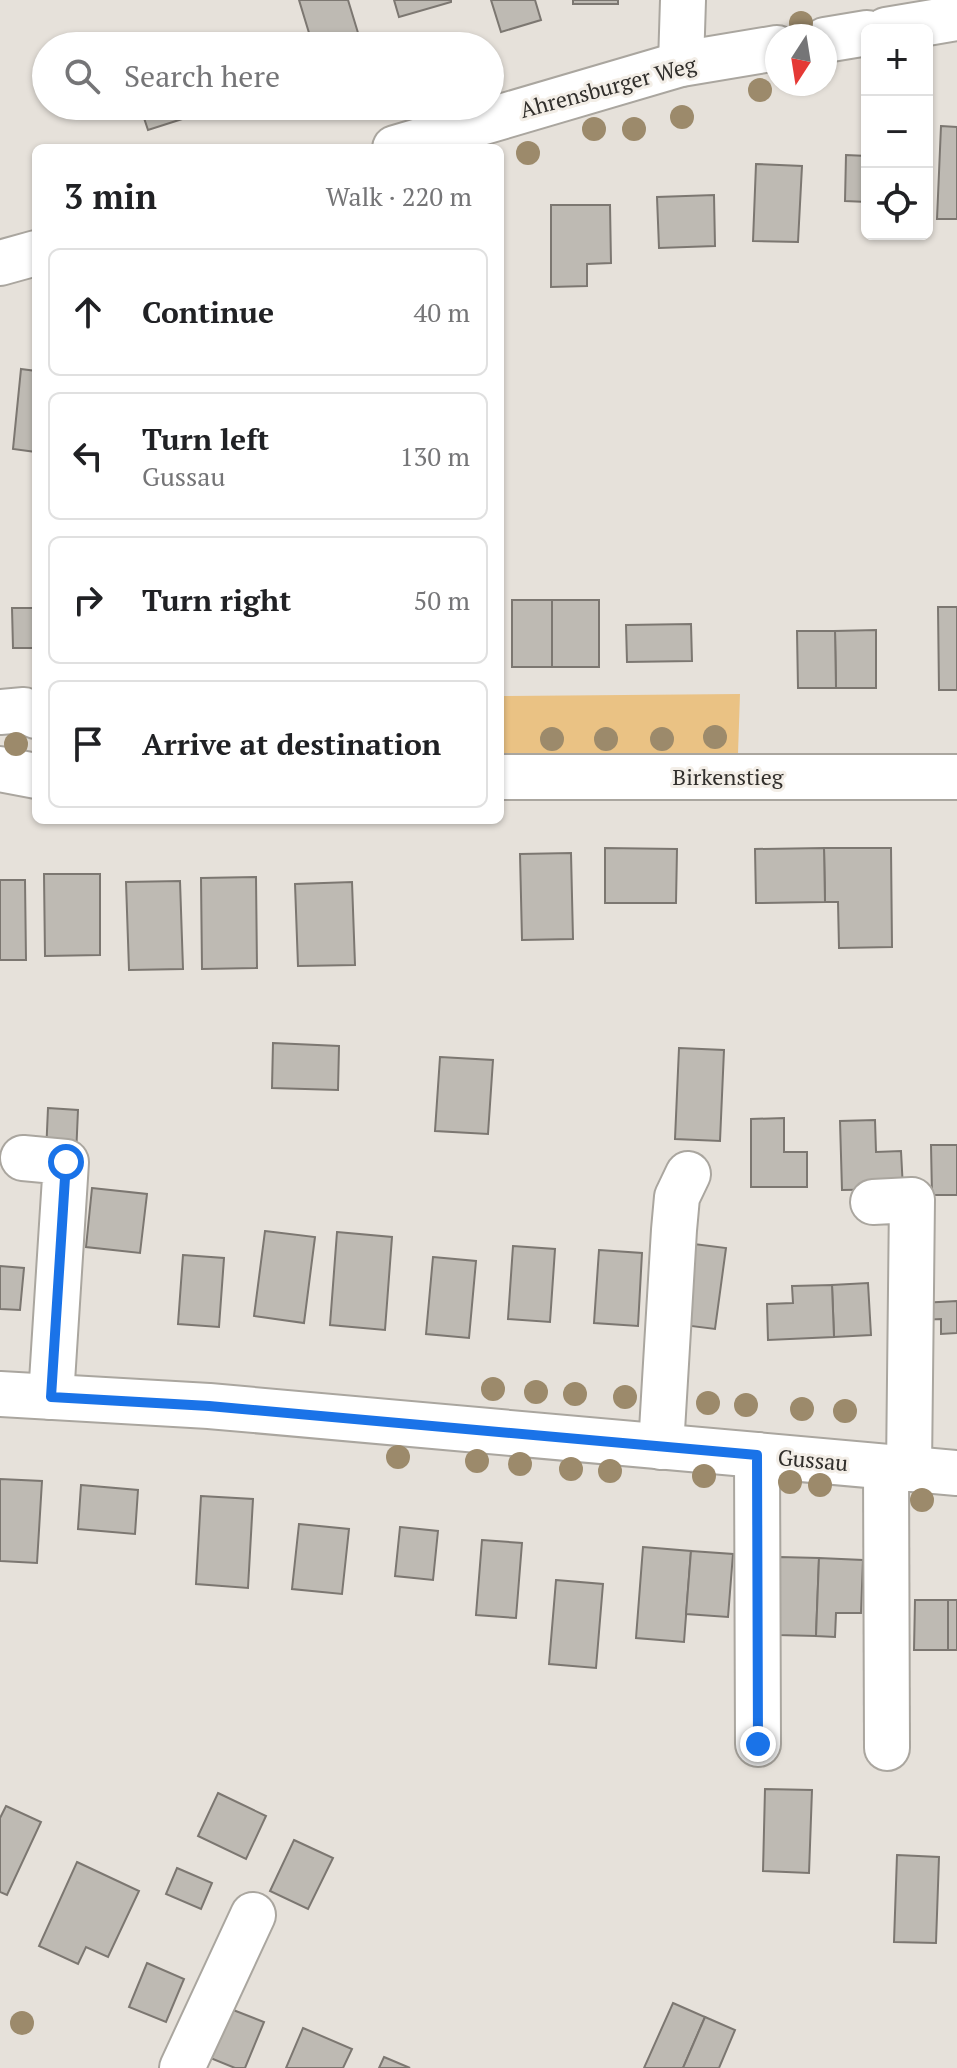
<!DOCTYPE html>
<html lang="en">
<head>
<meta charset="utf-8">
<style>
  body { margin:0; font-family:"PT Serif",serif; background:#f6f6f6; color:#202124 }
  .controls { position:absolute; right:24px; top:24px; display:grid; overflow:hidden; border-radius:12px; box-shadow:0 2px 6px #0004 }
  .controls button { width:72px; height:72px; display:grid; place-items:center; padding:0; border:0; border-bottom:2px solid #e0e0e0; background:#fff; color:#202124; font:40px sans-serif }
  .compass { position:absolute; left:765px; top:24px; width:72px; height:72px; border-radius:50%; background:#fff; box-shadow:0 2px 6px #0004; rotate:192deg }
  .stop { position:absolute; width:24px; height:24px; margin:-18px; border:6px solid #1a73e8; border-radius:50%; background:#fff }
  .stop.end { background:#1a73e8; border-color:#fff; box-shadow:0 2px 8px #0008 }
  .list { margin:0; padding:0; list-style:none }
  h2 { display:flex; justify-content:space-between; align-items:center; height:104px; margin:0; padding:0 32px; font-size:34px }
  h2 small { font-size:26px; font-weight:400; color:#757577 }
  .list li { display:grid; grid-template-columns:52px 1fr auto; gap:24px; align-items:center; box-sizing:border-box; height:128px; margin:0 16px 16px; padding:0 16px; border:2px solid #e0e0e0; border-radius:12px }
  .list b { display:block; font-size:30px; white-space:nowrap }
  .list p { margin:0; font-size:26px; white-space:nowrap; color:#757577 }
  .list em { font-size:26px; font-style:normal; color:#757577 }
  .icon { flex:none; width:44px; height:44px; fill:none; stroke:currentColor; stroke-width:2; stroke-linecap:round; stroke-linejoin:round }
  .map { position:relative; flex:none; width:957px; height:2068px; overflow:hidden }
  .search { position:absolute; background:#fff; box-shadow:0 2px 6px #0004; left:32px; top:32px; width:472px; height:88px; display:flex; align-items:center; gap:20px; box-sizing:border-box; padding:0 28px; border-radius:44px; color:#757577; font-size:30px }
  .panel { position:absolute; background:#fff; box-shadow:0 2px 6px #0004; left:32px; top:144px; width:472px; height:680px; border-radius:12px }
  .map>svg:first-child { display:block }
</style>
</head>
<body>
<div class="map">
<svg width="957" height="2068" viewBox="0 0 957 2068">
  <rect width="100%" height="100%" fill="#e6e1da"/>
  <!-- green -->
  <polygon fill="#eac284" points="740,694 738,753 500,755 500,696"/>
  <!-- building -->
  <g fill="#bebab3" stroke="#7c7771" stroke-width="2">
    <polygon points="299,0 348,0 362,46 313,46"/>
    <polygon points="394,0 451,0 451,2 399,17"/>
    <polygon points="491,0 535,0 541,20 501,32"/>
    <rect x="573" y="0" width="45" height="4"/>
    <polygon points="140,106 202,106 204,112 148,130"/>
    <polygon points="941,126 957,127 957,219 937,219"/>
    <polygon points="846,155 867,156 867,202 845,201"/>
    <polygon points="756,164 802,166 798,242 753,241"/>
    <polygon points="714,195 715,246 659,248 657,197"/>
    <polygon points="551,205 610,205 611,263 587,264 587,286 551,287"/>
    <polygon points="21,369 36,371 36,452 13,449"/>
    <rect x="512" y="600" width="40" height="67"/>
    <rect x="552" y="600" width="47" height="67"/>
    <polygon points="938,607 957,607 957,690 939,690"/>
    <polygon points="12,608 36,608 36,648 13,648"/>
    <polygon points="691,624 692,661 627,662 626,625"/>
    <polygon points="876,630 876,688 836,688 835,631"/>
    <polygon points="797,631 835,631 836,688 798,688"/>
    <polygon points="605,848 677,849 676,903 605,903"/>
    <polygon points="824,848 891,848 892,947 839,948 838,902 825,902"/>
    <polygon points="824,848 825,902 756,903 755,849"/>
    <polygon points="571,853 573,939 522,940 520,854"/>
    <polygon points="44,874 100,874 100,955 45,956"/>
    <polygon points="256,877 257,968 202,969 201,878"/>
    <polygon points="0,880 25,880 26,960 0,960"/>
    <polygon points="180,881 183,969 129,970 126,882"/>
    <polygon points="352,882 355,965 298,966 295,884"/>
    <polygon points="273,1043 339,1046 338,1090 272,1088"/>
    <polygon points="679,1048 724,1050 720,1141 675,1139"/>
    <polygon points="440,1057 493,1060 488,1134 435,1131"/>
    <polygon points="48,1108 78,1110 76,1156 46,1154"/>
    <polygon points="784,1118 784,1152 807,1152 807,1187 751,1187 751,1119"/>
    <polygon points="875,1120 876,1152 901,1151 903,1189 842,1190 840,1121"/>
    <polygon points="931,1145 957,1145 957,1195 932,1195"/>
    <polygon points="92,1188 147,1194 140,1253 86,1247"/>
    <polygon points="265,1231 315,1237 304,1323 254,1316"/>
    <polygon points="337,1232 392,1237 385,1330 330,1325"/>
    <polygon points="686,1243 726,1248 715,1329 675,1324"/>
    <polygon points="513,1246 555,1249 550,1322 508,1319"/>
    <polygon points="599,1250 642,1253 638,1326 594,1323"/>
    <polygon points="183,1255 224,1258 219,1327 178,1324"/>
    <polygon points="433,1257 476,1261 469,1338 426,1334"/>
    <polygon points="0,1266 24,1268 20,1310 0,1309"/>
    <polygon points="868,1283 871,1335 834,1337 832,1285"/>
    <polygon points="832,1285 834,1337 768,1340 767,1304 793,1303 792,1286"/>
    <polygon points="957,1301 957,1333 941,1334 941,1319 921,1320 921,1303"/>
    <polygon points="0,1479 42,1481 37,1563 0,1561"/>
    <polygon points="81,1485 138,1490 135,1534 78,1529"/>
    <polygon points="201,1496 253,1499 248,1588 196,1584"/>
    <polygon points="299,1524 349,1529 342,1594 292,1589"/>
    <polygon points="400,1527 438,1531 433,1580 395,1576"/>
    <polygon points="482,1540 522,1543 516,1618 476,1615"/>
    <polygon points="643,1547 691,1551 684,1642 636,1638"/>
    <polygon points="691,1551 733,1554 728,1617 686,1614"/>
    <polygon points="779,1557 819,1558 816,1636 777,1635"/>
    <polygon points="819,1558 863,1560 861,1613 836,1613 835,1637 816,1636"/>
    <polygon points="556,1580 603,1584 596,1668 549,1664"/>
    <polygon points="915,1600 948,1600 948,1650 914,1650"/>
    <rect x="948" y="1600" width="9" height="50"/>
    <polygon points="765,1789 812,1790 809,1873 763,1871"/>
    <polygon points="218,1793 266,1816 246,1859 198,1836"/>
    <polygon points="6,1806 41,1822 7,1895 0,1892 0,1818"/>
    <polygon points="294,1840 333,1858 308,1909 270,1891"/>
    <polygon points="897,1855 939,1857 936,1943 894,1942"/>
    <polygon points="77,1862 139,1891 108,1957 86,1947 78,1964 39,1946"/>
    <polygon points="177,1868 212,1883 201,1909 166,1894"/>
    <polygon points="147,1963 184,1979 166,2022 129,2007"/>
    <polygon points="673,2003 705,2017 683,2068 644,2068"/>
    <polygon points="223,2006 264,2022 245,2068 235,2068 203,2055"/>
    <polygon points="705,2017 735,2030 719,2068 683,2068"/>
    <polygon points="303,2028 352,2049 343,2068 286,2068"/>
    <polygon points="384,2057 410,2068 379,2068"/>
  </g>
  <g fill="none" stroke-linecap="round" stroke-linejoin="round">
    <defs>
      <g id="minor">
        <polyline points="886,30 957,18"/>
        <polyline points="825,40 867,33"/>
        <polyline points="681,64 683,0"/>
        <polyline points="395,148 681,64 777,48"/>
        <polyline points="0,263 36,253"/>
        <polyline points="0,712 24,710 36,716"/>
        <polyline points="0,769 36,776"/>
        <polyline points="500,777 957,777"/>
        <polyline points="23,1158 66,1162 51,1397"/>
        <polyline points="873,1202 912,1200 909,1469"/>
        <polyline points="0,1394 209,1406 957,1473"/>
        <polyline points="661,1447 674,1230 677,1197 688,1174"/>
        <polyline points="757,1455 758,1744"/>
        <polyline points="886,1467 887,1748"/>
        <polyline points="182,2068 253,1915"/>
      </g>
    </defs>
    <!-- minor casing -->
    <use href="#minor" stroke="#aaa69f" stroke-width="48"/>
    <!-- minor -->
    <use href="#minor" stroke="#fff" stroke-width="44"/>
  </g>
  <!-- trees -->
  <g fill="#9c8a6b">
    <circle cx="801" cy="23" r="12"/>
    <circle cx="760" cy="90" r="12"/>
    <circle cx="682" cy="117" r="12"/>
    <circle cx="594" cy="129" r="12"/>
    <circle cx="634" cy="129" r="12"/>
    <circle cx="528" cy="153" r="12"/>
    <circle cx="715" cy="737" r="12"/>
    <circle cx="552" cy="739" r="12"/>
    <circle cx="606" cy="739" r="12"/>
    <circle cx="662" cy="739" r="12"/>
    <circle cx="16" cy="744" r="12"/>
    <circle cx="493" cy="1389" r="12"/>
    <circle cx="536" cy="1392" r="12"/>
    <circle cx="575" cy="1394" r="12"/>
    <circle cx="625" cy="1397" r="12"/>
    <circle cx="708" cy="1403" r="12"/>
    <circle cx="746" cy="1405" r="12"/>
    <circle cx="802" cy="1409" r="12"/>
    <circle cx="845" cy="1411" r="12"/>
    <circle cx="398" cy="1457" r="12"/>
    <circle cx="477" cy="1461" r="12"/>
    <circle cx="520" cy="1464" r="12"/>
    <circle cx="571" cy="1469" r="12"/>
    <circle cx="610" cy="1471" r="12"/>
    <circle cx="704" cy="1476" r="12"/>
    <circle cx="790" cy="1482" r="12"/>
    <circle cx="820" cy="1485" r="12"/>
    <circle cx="922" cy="1500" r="12"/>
    <circle cx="22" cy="2023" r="12"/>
  </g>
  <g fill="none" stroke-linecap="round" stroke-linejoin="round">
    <!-- route -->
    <polyline stroke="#1a73e8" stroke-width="10" points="66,1162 51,1397 209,1406 757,1455 758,1744"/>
  </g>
  <g text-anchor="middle" stroke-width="6" stroke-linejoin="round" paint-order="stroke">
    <!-- street labels -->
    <g font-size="22" fill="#312f2c" stroke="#f3eee7">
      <text transform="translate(608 87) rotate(-15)" y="8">Ahrensburger Weg</text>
      <text x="728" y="785">Birkenstieg</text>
      <text transform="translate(813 1460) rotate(5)" y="8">Gussau</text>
    </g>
  </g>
</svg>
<div class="controls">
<button>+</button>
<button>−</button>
<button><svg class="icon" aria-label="locate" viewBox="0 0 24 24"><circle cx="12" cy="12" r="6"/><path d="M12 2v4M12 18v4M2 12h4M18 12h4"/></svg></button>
</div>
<svg class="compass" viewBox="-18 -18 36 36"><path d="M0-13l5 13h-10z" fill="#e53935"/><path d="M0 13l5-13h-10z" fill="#757577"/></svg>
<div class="stop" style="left:66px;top:1162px"></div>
<div class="stop end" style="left:758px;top:1744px"></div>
<div class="search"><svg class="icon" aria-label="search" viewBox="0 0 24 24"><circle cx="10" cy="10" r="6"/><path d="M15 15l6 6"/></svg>Search here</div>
<section class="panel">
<h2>3 min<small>Walk · 220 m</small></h2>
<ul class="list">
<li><svg class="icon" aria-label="ahead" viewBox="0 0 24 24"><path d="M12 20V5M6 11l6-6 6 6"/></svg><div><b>Continue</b></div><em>40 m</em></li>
<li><svg class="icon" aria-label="left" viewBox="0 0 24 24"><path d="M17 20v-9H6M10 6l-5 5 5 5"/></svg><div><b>Turn left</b><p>Gussau</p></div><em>130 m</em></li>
<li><svg class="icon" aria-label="right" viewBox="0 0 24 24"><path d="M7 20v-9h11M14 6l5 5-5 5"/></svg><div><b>Turn right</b></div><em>50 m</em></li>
<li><svg class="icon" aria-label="arrive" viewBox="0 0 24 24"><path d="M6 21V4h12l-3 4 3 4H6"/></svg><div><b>Arrive at destination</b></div></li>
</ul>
</section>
</div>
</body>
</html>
